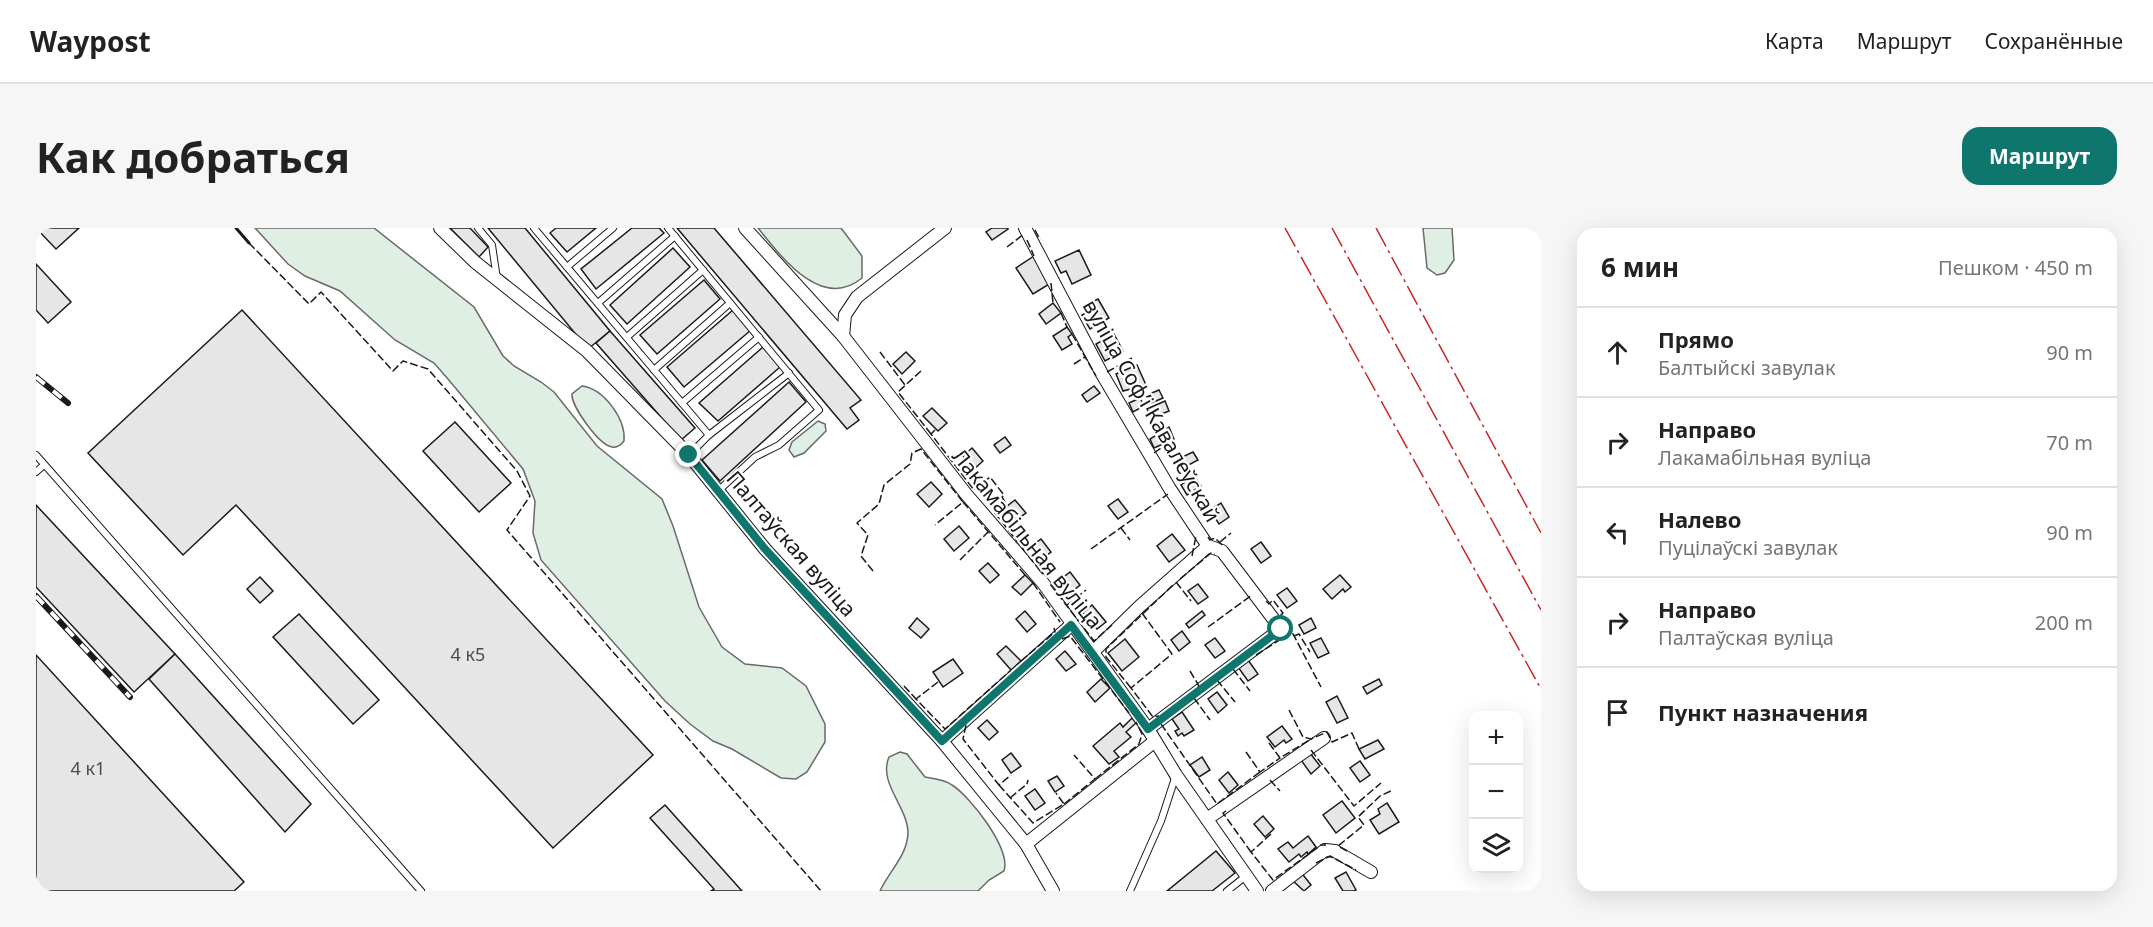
<!DOCTYPE html>
<html lang="ru">
<head>
<meta charset="utf-8">
<style>
  body { margin:0; font-family:"Noto Sans",sans-serif; background:#f6f6f6; color:#222 }
  .controls { position:absolute; right:18px; bottom:18px; display:grid; overflow:hidden; border-radius:12px; box-shadow:0 6px 24px #0002 }
  .controls button { width:54px; height:54px; display:grid; place-items:center; padding:0; border:0; border-bottom:2px solid #e0e0e0; background:#fff; color:#222; font:30px sans-serif }
  .stop { position:absolute; width:18px; height:18px; margin:-14px; border:4px solid #0f766e; border-radius:50%; background:#fff }
  .stop.end { background:#0f766e; border-color:#fff; box-shadow:0 2px 6px #0008 }
  .list { margin:0; padding:0; list-style:none }
  h2 { display:flex; justify-content:space-between; align-items:center; height:78px; margin:0; padding:0 24px; font-size:26px }
  h2 small { font-size:20px; font-weight:400; color:#767676 }
  .list li { display:grid; grid-template-columns:39px 1fr auto; gap:18px; align-items:center; box-sizing:border-box; height:90px; padding:0 24px; border-top:2px solid #e0e0e0 }
  .list b { display:block; font-size:22px; white-space:nowrap }
  .list p { margin:0; font-size:20px; white-space:nowrap; color:#767676 }
  .list em { font-size:20px; font-style:normal; color:#767676 }
  .icon { flex:none; width:33px; height:33px; fill:none; stroke:currentColor; stroke-width:2; stroke-linecap:round; stroke-linejoin:round }
  .map { position:relative; flex:none; width:1505px; height:663px; overflow:hidden; border-radius:18px }
  header { display:flex; align-items:center; gap:36px; box-sizing:border-box; height:84px; padding:0 30px; background:#fff; border-bottom:2px solid #e0e0e0 }
  header strong { font-size:28px }
  nav { display:flex; gap:33px; margin-inline-start:auto; font-size:21px }
  .intro { display:flex; align-items:center; justify-content:space-between; box-sizing:border-box; height:144px; padding:0 36px }
  h1 { margin:0; font-size:42px }
  .button { padding:15px 27px; border-radius:18px; background:#0f766e; color:#fff; font-size:21px; font-weight:700 }
  main { display:flex; gap:36px; padding:0 36px }
  aside { flex:1; background:#fff; border-radius:18px; box-shadow:0 6px 24px #0002 }
  .map>svg:first-child { display:block }
</style>
</head>
<body>
<header>
<strong>Waypost</strong>
<nav><a>Карта</a><a>Маршрут</a><a>Сохранённые</a></nav>
</header>
<div class="intro"><h1>Как добраться</h1><a class="button">Маршрут</a></div>
<main>
<div class="map">
<svg width="1505" height="663" viewBox="0 0 1505 663">
  <rect width="100%" height="100%" fill="#fff"/>
  <!-- green -->
  <g fill="#e0efe3" stroke="#6a6a6a" stroke-width="1.5">
    <polygon points="219,0 338,0 438,79 467,128 478,138 505,154 518,164 561,218 626,271 637,298 663,379 686,419 709,436 746,440 770,458 789,496 789,514 771,544 760,551 745,550 696,521 677,513 654,496 629,473 505,332 497,305 499,273 487,241 412,151 398,135 359,112 304,63 269,48 252,36"/>
    <path d="M722,0H805L826,28V50C786,83 746,30 722,0Z"/>
    <polygon points="1387,0 1416,0 1418,32 1409,45 1401,47 1391,40"/>
    <path d="M546,158C568,161 590,191 588,213C585,217 581,220 576,219C563,217 535,178 536,166Z"/>
    <polygon points="782,193 789,196 790,203 768,225 758,229 753,222 756,214"/>
    <path d="M864,524L871,526L889,549C899,551 908,551 916,557C935,569 975,621 968,643L953,652L942,663H844C853,643 872,627 872,604C871,578 842,555 853,529Z"/>
  </g>
  <!-- building -->
  <g fill="#e6e6e6" stroke="#1a1a1a" stroke-width="1.5">
    <polygon points="0,0 43,0 20,21"/>
    <polygon points="414,0 434,0 452,19 443,29"/>
    <polygon points="452,0 489,0 574,103 552,121"/>
    <polygon points="520,0 560,0 531,24 514,5"/>
    <polygon points="596,0 623,0 628,5 560,61 545,41"/>
    <polygon points="641,0 678,0 825,172 814,180 823,192 811,201"/>
    <polygon points="956,0 972,0 972,1 956,12 950,4"/>
    <polygon points="637,20 654,39 591,96 574,77"/>
    <polygon points="1043,22 1055,47 1036,56 1030,43 1025,45 1019,33"/>
    <polygon points="998,28 1015,55 997,66 980,40"/>
    <polygon points="0,36 35,74 12,95 0,82"/>
    <polygon points="668,52 684,71 621,126 604,107"/>
    <polygon points="1062,71 1073,90 1054,101 1046,87 1057,81 1054,75"/>
    <polygon points="1017,75 1025,85 1010,96 1003,86"/>
    <polygon points="206,82 617,527 517,620 200,277 147,327 52,225"/>
    <polygon points="697,82 715,102 648,159 631,139"/>
    <polygon points="1031,99 1036,106 1032,109 1036,116 1026,122 1017,108"/>
    <polygon points="574,103 659,200 645,212 560,115"/>
    <polygon points="1078,106 1087,123 1069,133 1060,116"/>
    <polygon points="727,119 744,139 682,193 663,175"/>
    <polygon points="870,124 879,133 866,146 857,136"/>
    <polygon points="1101,137 1110,157 1087,163 1080,146"/>
    <polygon points="753,154 770,174 684,253 666,232"/>
    <polygon points="1058,158 1064,165 1051,174 1046,167"/>
    <polygon points="1123,162 1127,170 1115,175 1111,167"/>
    <polygon points="1104,170 1108,178 1097,184 1093,175"/>
    <polygon points="1129,173 1133,183 1115,190 1111,181"/>
    <polygon points="896,180 911,195 902,203 887,188"/>
    <polygon points="419,194 475,255 443,284 387,223"/>
    <polygon points="1133,199 1138,211 1118,220 1114,211"/>
    <polygon points="969,209 975,217 964,225 958,217"/>
    <polygon points="936,220 947,233 938,241 934,237 930,241 927,237 931,233 927,228"/>
    <polygon points="1157,224 1162,232 1147,240 1142,231"/>
    <polygon points="1158,248 1165,258 1151,267 1145,257"/>
    <polygon points="895,254 906,266 893,279 881,266"/>
    <polygon points="1082,271 1092,284 1082,291 1072,278"/>
    <polygon points="979,272 990,285 980,292 970,279"/>
    <polygon points="1185,275 1193,289 1183,296 1174,282"/>
    <polygon points="0,277 139,426 98,464 0,359"/>
    <polygon points="923,298 933,310 918,323 908,311"/>
    <polygon points="1136,306 1149,322 1133,334 1121,318"/>
    <polygon points="1005,311 1015,324 1006,331 996,318"/>
    <polygon points="1225,314 1235,328 1225,335 1215,321"/>
    <polygon points="952,335 963,347 954,355 943,343"/>
    <polygon points="1034,344 1044,357 1034,365 1024,352"/>
    <polygon points="989,347 997,355 985,367 976,359"/>
    <polygon points="1304,347 1315,359 1309,364 1307,361 1296,371 1287,361"/>
    <polygon points="224,349 237,363 224,375 211,361"/>
    <polygon points="1162,356 1172,369 1162,376 1152,363"/>
    <polygon points="1251,360 1261,373 1251,380 1241,367"/>
    <polygon points="1056,377 1070,394 1061,401 1047,385"/>
    <polygon points="989,383 1000,396 991,404 980,391"/>
    <polygon points="1166,383 1169,387 1153,400 1150,396"/>
    <polygon points="263,386 343,472 317,496 237,409"/>
    <polygon points="881,390 893,401 885,410 873,400"/>
    <polygon points="1275,390 1280,400 1268,406 1263,397"/>
    <polygon points="1146,403 1154,414 1143,423 1135,412"/>
    <polygon points="1179,410 1189,423 1179,430 1169,417"/>
    <polygon points="1285,410 1293,425 1282,430 1274,415"/>
    <polygon points="1089,411 1103,429 1086,443 1072,425"/>
    <polygon points="970,418 985,433 975,442 961,426"/>
    <polygon points="1029,423 1040,436 1030,443 1020,431"/>
    <polygon points="139,426 275,576 249,604 113,451"/>
    <polygon points="0,427 208,654 198,663 0,663"/>
    <polygon points="917,431 927,445 907,459 897,444"/>
    <polygon points="1212,432 1222,446 1212,453 1202,439"/>
    <polygon points="1065,451 1074,460 1059,474 1051,464"/>
    <polygon points="1343,451 1346,457 1331,466 1327,459"/>
    <polygon points="1181,464 1191,477 1182,485 1172,471"/>
    <polygon points="1301,468 1312,490 1301,495 1290,474"/>
    <polygon points="1146,484 1158,502 1148,508 1146,505 1142,508 1139,503 1143,501 1136,491"/>
    <polygon points="1096,490 1100,495 1090,504 1095,509 1078,523 1083,529 1073,536 1057,518 1084,495 1087,499"/>
    <polygon points="951,492 962,504 953,512 942,500"/>
    <polygon points="1246,498 1256,511 1250,515 1248,512 1239,519 1231,509"/>
    <polygon points="1342,512 1348,521 1329,531 1323,521"/>
    <polygon points="975,525 985,538 975,545 966,532"/>
    <polygon points="1274,525 1284,538 1275,546 1265,532"/>
    <polygon points="1166,529 1174,542 1163,549 1154,537"/>
    <polygon points="1324,533 1334,547 1324,554 1314,540"/>
    <polygon points="1192,544 1202,557 1193,565 1183,552"/>
    <polygon points="1021,548 1028,558 1019,564 1012,553"/>
    <polygon points="999,561 1009,575 999,582 989,568"/>
    <polygon points="1306,573 1319,590 1300,605 1287,587"/>
    <polygon points="1351,575 1363,594 1343,606 1334,592 1344,586 1342,581"/>
    <polygon points="629,577 706,663 675,663 678,661 614,590"/>
    <polygon points="1227,588 1238,601 1229,609 1218,596"/>
    <polygon points="1272,608 1280,619 1272,626 1271,624 1265,629 1263,626 1253,634 1242,621 1252,614 1257,620"/>
    <polygon points="1180,623 1199,645 1176,663 1131,663"/>
    <polygon points="1264,643 1275,657 1268,663 1256,652"/>
    <polygon points="1310,644 1320,662 1318,663 1307,663 1299,650"/>
  </g>
  <g fill="none" stroke-linecap="round" stroke-linejoin="round">
    <defs>
      <g id="service">
        <polyline points="442,0 456,17 461,51"/>
        <polyline points="498,0 673,207 653,227"/>
        <polyline points="632,0 783,182 743,217 719,229 682,263"/>
        <polyline points="531,39 577,0"/>
        <polyline points="562,75 639,8"/>
        <polyline points="591,109 667,42"/>
        <polyline points="618,142 694,75"/>
        <polyline points="646,175 723,109"/>
        <polyline points="673,207 753,145"/>
        <polyline points="0,227 385,663"/>
        <polyline points="0,244 8,237"/>
        <polyline points="1094,663 1125,593 1140,547"/>
        <polyline points="1191,663 1210,648"/>
      </g>
      <g id="minor">
        <polyline points="404,0 439,34 551,123 653,227 729,321 906,513 990,616 1017,663"/>
        <polyline points="709,0 807,108 930,266 1007,355 1112,501 1140,547 1221,663"/>
        <polyline points="989,0 1066,146 1134,261 1172,318 1186,323 1245,401 1112,501"/>
        <polyline points="807,108 809,87 821,69 909,0"/>
        <polyline points="1057,424 1104,378 1172,318"/>
        <polyline points="906,513 1035,397"/>
        <polyline points="1171,591 1288,510"/>
        <polyline points="990,616 1119,513"/>
        <polyline points="1236,663 1289,622 1299,623 1335,644"/>
      </g>
    </defs>
    <!-- service casing -->
    <use href="#service" stroke="#1a1a1a" stroke-width="8"/>
    <!-- minor casing -->
    <use href="#minor" stroke="#1a1a1a" stroke-width="14"/>
    <!-- service -->
    <use href="#service" stroke="#fff" stroke-width="6"/>
    <!-- minor -->
    <use href="#minor" stroke="#fff" stroke-width="12"/>
    <defs>
      <g id="rail">
        <polyline points="0,149 32,175"/>
        <polyline points="0,368 94,469"/>
      </g>
    </defs>
    <!-- rail casing -->
    <use href="#rail" stroke="#1a1a1a" stroke-width="6"/>
    <!-- rail -->
    <use href="#rail" stroke="#fff" stroke-width="4" stroke-dasharray="11" stroke-linecap="butt"/>
    <!-- fence -->
    <g stroke="#1a1a1a" stroke-width="1.5" stroke-dasharray="8 3" stroke-linecap="butt">
      <polyline points="999,2 1004,12"/>
      <polyline points="991,12 998,28"/>
      <polyline points="213,15 273,76 285,64 357,143 367,133 392,141 481,243 494,268 471,302 785,663"/>
      <polyline points="971,19 988,6"/>
      <polyline points="1015,55 1017,75"/>
      <polyline points="1025,85 1031,99"/>
      <polyline points="1036,106 1060,148"/>
      <polyline points="844,124 869,157"/>
      <polyline points="1038,136 1049,129"/>
      <polyline points="885,143 862,164 895,206"/>
      <polyline points="1071,144 1096,130"/>
      <polyline points="899,202 895,206 938,262 954,249 968,267 966,269 969,274 959,285 1005,344"/>
      <polyline points="1118,225 1132,215"/>
      <polyline points="927,274 989,347"/>
      <polyline points="1085,300 1094,312"/>
      <polyline points="1172,309 1174,312 1179,310 1188,319"/>
      <polyline points="1184,314 1195,305"/>
      <polyline points="1055,321 1132,266"/>
      <polyline points="1156,328 1160,308"/>
      <polyline points="924,332 952,304"/>
      <polyline points="837,343 825,328 832,307 821,295 843,276 848,257 874,236 876,225 885,221 927,274 899,297"/>
      <polyline points="1007,346 1005,344 1020,332"/>
      <polyline points="1023,351 1014,356 1058,413 1076,397"/>
      <polyline points="1144,351 1175,325 1179,326"/>
      <polyline points="1140,354 1155,373"/>
      <polyline points="997,355 1024,394"/>
      <polyline points="1230,373 1233,376 1237,372 1247,385 1243,389 1256,404"/>
      <polyline points="1031,377 1050,362"/>
      <polyline points="1106,385 1136,426 1095,460 1117,489 1123,488"/>
      <polyline points="1172,399 1216,367"/>
      <polyline points="1258,408 1263,406 1274,424"/>
      <polyline points="1026,411 1034,408 1093,485"/>
      <polyline points="1220,427 1256,404 1285,459"/>
      <polyline points="985,433 1019,404 1018,400"/>
      <polyline points="1197,441 1214,463"/>
      <polyline points="1154,443 1163,458 1161,459"/>
      <polyline points="1181,452 1199,474"/>
      <polyline points="902,454 880,471 909,501 975,442"/>
      <polyline points="868,458 880,471"/>
      <polyline points="1095,460 1070,429 1070,421 1137,357"/>
      <polyline points="1158,470 1174,492"/>
      <polyline points="1253,482 1267,509 1275,511 1291,504 1296,514 1316,505 1323,521"/>
      <polyline points="1125,496 1181,576 1224,544"/>
      <polyline points="930,497 927,511 963,557 975,547"/>
      <polyline points="1233,515 1244,530 1275,511"/>
      <polyline points="1275,522 1318,578 1345,555"/>
      <polyline points="1210,524 1224,544 1244,530"/>
      <polyline points="1059,551 1103,516 1106,506 1100,494"/>
      <polyline points="1234,552 1244,563"/>
      <polyline points="963,557 997,595 1028,576 1020,565"/>
      <polyline points="974,570 991,556 992,552"/>
      <polyline points="1028,576 1059,551 1038,527"/>
      <polyline points="1190,583 1187,585 1215,624"/>
      <polyline points="1235,606 1215,624 1237,652 1285,617 1290,617"/>
      <polyline points="1311,623 1302,618 1328,597 1322,589 1344,568 1357,562"/>
      <polyline points="1280,635 1294,628 1320,642"/>
    </g>
    <!-- wall -->
    <polyline stroke="#1a1a1a" stroke-width="3" points="200,0 213,15"/>
    <!-- power -->
    <g stroke="#c62828" stroke-width="1.5" stroke-dasharray="21 4.5 3 4.5" stroke-linecap="butt">
      <polyline points="1249,0 1505,461"/>
      <polyline points="1296,0 1505,382"/>
      <polyline points="1340,0 1505,305"/>
    </g>
  </g>
  <g fill="none" stroke-linecap="round" stroke-linejoin="round">
    <!-- route -->
    <polyline stroke="#0f766e" stroke-width="8" points="653,227 729,321 906,513 1035,397 1112,501 1245,401"/>
  </g>
  <g text-anchor="middle" stroke-width="4.5" stroke-linejoin="round" paint-order="stroke">
    <!-- number labels -->
    <g font-size="18" fill="#4d4d4d">
      <text x="432" y="433">4 к5</text>
      <text x="52" y="547">4 к1</text>
    </g>
    <!-- street labels -->
    <g font-size="21" fill="#1a1a1a" stroke="#fff">
      <text transform="translate(1115 183) rotate(60)" y="7">вуліца Софʼі Кавалеўскай</text>
      <text transform="translate(991 311) rotate(51)" y="7">Лакамабільная вуліца</text>
      <text transform="translate(755 316) rotate(49)" y="7">Палтаўская вуліца</text>
    </g>
  </g>
</svg>
<div class="controls">
<button>+</button>
<button>−</button>
<button><svg class="icon" aria-label="layers" viewBox="0 0 24 24"><path d="M12 4l9 5-9 5-9-5zM3 14l9 5 9-5"/></svg></button>
</div>
<div class="stop" style="left:1245px;top:401px"></div>
<div class="stop end" style="left:653px;top:227px"></div>
</div>
<aside>
<h2>6 мин<small>Пешком · 450 m</small></h2>
<ul class="list">
<li><svg class="icon" aria-label="ahead" viewBox="0 0 24 24"><path d="M12 20V5M6 11l6-6 6 6"/></svg><div><b>Прямо</b><p>Балтыйскі завулак</p></div><em>90 m</em></li>
<li><svg class="icon" aria-label="right" viewBox="0 0 24 24"><path d="M7 20v-9h11M14 6l5 5-5 5"/></svg><div><b>Направо</b><p>Лакамабільная вуліца</p></div><em>70 m</em></li>
<li><svg class="icon" aria-label="left" viewBox="0 0 24 24"><path d="M17 20v-9H6M10 6l-5 5 5 5"/></svg><div><b>Налево</b><p>Пуцілаўскі завулак</p></div><em>90 m</em></li>
<li><svg class="icon" aria-label="right" viewBox="0 0 24 24"><path d="M7 20v-9h11M14 6l5 5-5 5"/></svg><div><b>Направо</b><p>Палтаўская вуліца</p></div><em>200 m</em></li>
<li><svg class="icon" aria-label="arrive" viewBox="0 0 24 24"><path d="M6 21V4h12l-3 4 3 4H6"/></svg><div><b>Пункт назначения</b></div></li>
</ul>
</aside>
</main>
</body>
</html>
